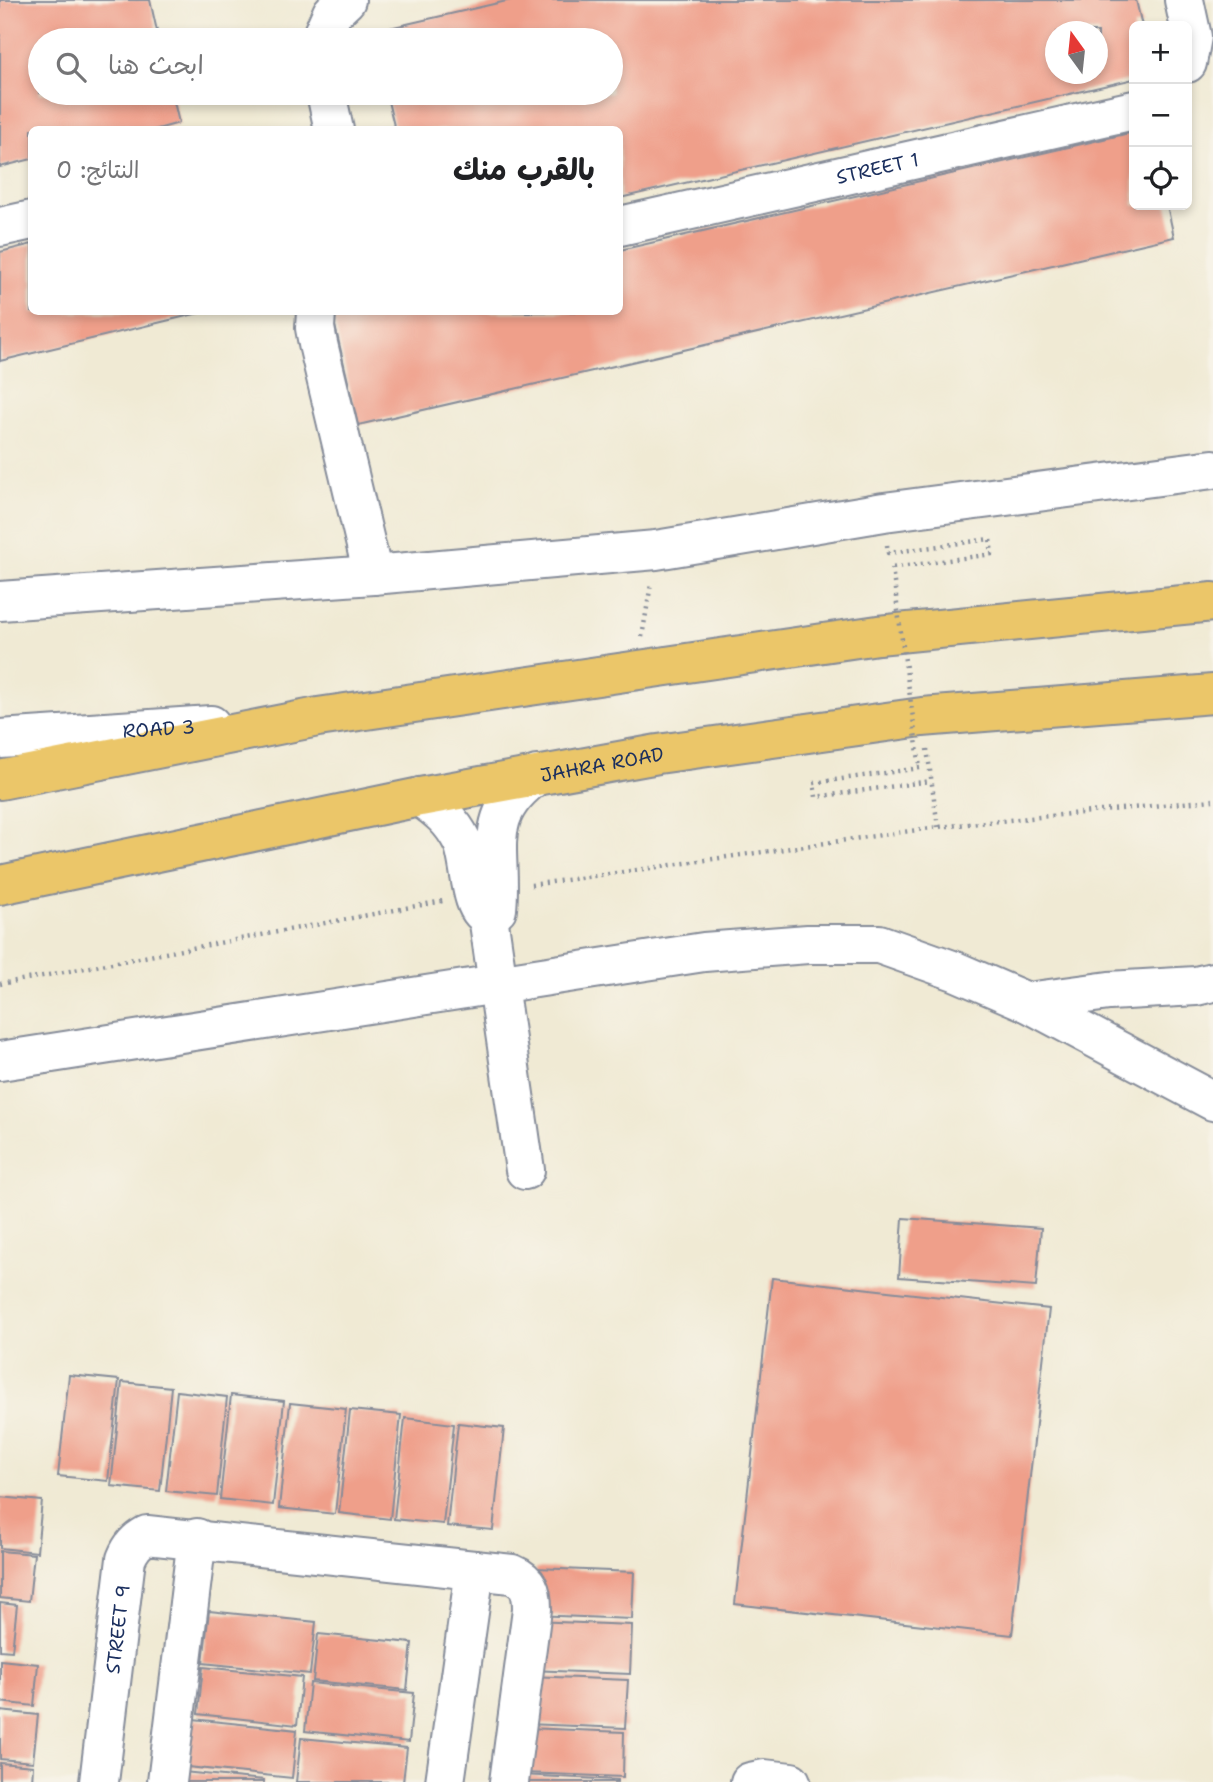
<!DOCTYPE html>
<html lang="ar">
<head>
<meta charset="utf-8">
<style>
  body { margin:0; font-family:"Shantell Sans","Playpen Sans Arabic",sans-serif; background:#f2f2f2; color:#202124; direction:rtl }
  .controls { position:absolute; right:21px; top:21px; display:grid; overflow:hidden; border-radius:10px; box-shadow:0 4px 10px #0003 }
  .controls button { width:63px; height:63px; display:grid; place-items:center; padding:0; border:0; border-bottom:2px solid #e0e0e0; background:#fff; color:#202124; font:35px sans-serif }
  .compass { position:absolute; left:1045px; top:21px; width:63px; height:63px; border-radius:50%; background:#fff; box-shadow:0 4px 10px #0003; rotate:345deg }
  .list { margin:0; padding:0; list-style:none }
  h2 { display:flex; justify-content:space-between; align-items:center; height:91px; margin:0; padding:0 28px; font-size:30px }
  h2 small { font-size:23px; font-weight:400; color:#757577 }
  .icon { flex:none; width:38px; height:38px; fill:none; stroke:currentColor; stroke-width:2; stroke-linecap:round; stroke-linejoin:round }
  .map { position:relative; flex:none; width:1213px; height:1782px; overflow:hidden; direction:ltr }
  .search { position:absolute; background:#fff; box-shadow:0 4px 10px #0003; left:28px; top:28px; width:595px; height:77px; display:flex; align-items:center; gap:18px; box-sizing:border-box; padding:0 24px; border-radius:38px; color:#757577; font-size:26px }
  .panel { position:absolute; background:#fff; box-shadow:0 4px 10px #0003; left:28px; top:126px; width:595px; height:189px; border-radius:10px; direction:rtl }
  .map>svg:first-child { display:block }
</style>
</head>
<body>
<div class="map">
<svg width="1213" height="1782" viewBox="0 0 1213 1782">
  <rect width="100%" height="100%" fill="#f7f3e8"/>
  <filter id="ink" filterUnits="userSpaceOnUse"><feTurbulence type="fractalNoise" baseFrequency=".0143" numOctaves="2"/><feDisplacementMap in="SourceGraphic" scale="14" xChannelSelector="R" yChannelSelector="G"/><feConvolveMatrix kernelMatrix="1 2 1 2 8 2 1 2 1" color-interpolation-filters="sRGB"/></filter>
  <filter id="wash" filterUnits="userSpaceOnUse"><feTurbulence type="fractalNoise" baseFrequency=".00686" numOctaves="4" result="noise"/><feDisplacementMap in="SourceGraphic" scale="28" xChannelSelector="R" yChannelSelector="G"/><feGaussianBlur stdDeviation="1.57" result="paint"/><feColorMatrix in="noise" values="0 0 0 0 0 0 0 0 0 0 0 0 0 0 0 0 0 1.4 0 .05"/><feComposite in="paint" operator="in"/></filter>
  <g filter="url(#wash)">
    <rect width="100%" height="100%" fill="#f0ead4"/>
    <g id="blocks">
      <!-- building -->
      <g fill="#ef9f8a" fill-rule="evenodd">
        <polygon points="0,0 150,0 159,40 40,40 40,93 172,93 179,123 154,130 32,130 32,159 0,167"/>
        <path d="M511,0H1136L1142,26H1134V79L620,198V130H395L386,93H611V40H374L372,32ZM1056,32H1098V74H1056Z"/>
        <polygon points="1134,132 1134,205 1167,205 1174,237 358,425 333,317 355,312 620,312 620,250"/>
        <polygon points="32,244 32,312 199,313 0,361 0,252"/>
        <polygon points="903,1218 1041,1228 1036,1287 899,1277"/>
        <polygon points="772,1278 1049,1309 1012,1635 735,1604"/>
        <polygon points="69,1375 119,1380 108,1481 58,1476"/>
        <polygon points="122,1382 171,1387 160,1491 111,1486"/>
        <polygon points="177,1391 227,1397 217,1496 166,1491"/>
        <polygon points="231,1395 284,1401 273,1505 220,1499"/>
        <polygon points="290,1403 346,1409 335,1514 279,1508"/>
        <polygon points="350,1410 401,1415 390,1519 339,1513"/>
        <polygon points="405,1418 454,1424 443,1524 394,1519"/>
        <polygon points="458,1423 504,1428 493,1530 447,1526"/>
        <polygon points="0,1497 42,1501 37,1552 0,1548"/>
        <polygon points="0,1551 34,1554 29,1601 0,1598"/>
        <polygon points="536,1568 634,1572 632,1619 534,1615"/>
        <polygon points="0,1603 17,1605 12,1651 0,1650"/>
        <polygon points="209,1611 316,1622 310,1674 203,1663"/>
        <polygon points="532,1621 632,1625 630,1674 530,1670"/>
        <polygon points="318,1634 412,1643 407,1690 313,1681"/>
        <polygon points="0,1660 38,1664 34,1706 0,1702"/>
        <polygon points="203,1667 302,1677 297,1725 198,1714"/>
        <polygon points="529,1676 628,1680 625,1728 527,1724"/>
        <polygon points="310,1683 414,1693 409,1742 305,1731"/>
        <polygon points="0,1711 38,1715 33,1762 0,1759"/>
        <polygon points="193,1719 297,1730 292,1778 188,1767"/>
        <polygon points="526,1728 624,1732 623,1777 524,1773"/>
        <polygon points="301,1738 407,1748 403,1782 296,1782"/>
        <polygon points="0,1763 33,1766 32,1782 0,1782"/>
        <polygon points="183,1772 264,1780 264,1782 181,1782"/>
        <polygon points="521,1775 618,1780 618,1782 520,1782"/>
      </g>
    </g>
  </g>
  <g filter="url(#ink)">
    <use href="#blocks" fill-opacity="0" stroke="#868c99" stroke-width="2"/>
    <g fill="none" stroke-linecap="round" stroke-linejoin="round">
      <defs>
        <g id="minor">
          <polyline points="1184,0 1192,37 1187,63"/>
          <polyline points="320,40 332,13 346,0"/>
          <polyline points="326,93 334,130"/>
          <path id="s1" d="M620,226L1134,110"/>
          <polyline points="0,227 32,220"/>
          <polyline points="316,312 315,328 318,344 373,575"/>
          <polyline points="0,601 373,575 656,550 884,512 1213,469"/>
          <path id="s2" d="M0,739L211,725"/>
          <path d="M420,797C438,809 452,821 462,841C471,858 469,911 488,916"/>
          <polyline points="488,916 525,1170"/>
          <path d="M488,916L497,909C503,850 479,817 537,775"/>
          <polyline points="1027,1002 1213,1101"/>
          <polyline points="0,1061 704,952 808,944 879,944 955,971 1027,1002 1109,991 1196,986 1213,982"/>
          <path id="s3" d="M99,1782L126,1559C131,1547 136,1541 147,1535L512,1574C529,1581 532,1591 532,1609L509,1782"/>
          <polyline points="167,1782 197,1538"/>
          <polyline points="445,1782 475,1570"/>
          <polyline points="750,1782 764,1779 791,1782"/>
        </g>
        <g id="highway">
          <polyline points="0,780 318,717 878,635 1213,602"/>
          <path id="s4" d="M0,885L420,797L658,754L922,717L1213,694"/>
        </g>
      </defs>
      <!-- minor casing -->
      <use href="#minor" stroke="#868c99" stroke-width="42"/>
      <!-- highway casing -->
      <use href="#highway" stroke="#868c99" stroke-width="42"/>
      <!-- path -->
      <g stroke="#868c99" stroke-width="4.5" stroke-dasharray="2 5" stroke-linecap="butt">
        <polyline points="887,545 888,553 990,539 992,554 892,568"/>
        <polyline points="642,637 651,584"/>
        <polyline points="927,749 938,827"/>
        <polyline points="920,768 814,783 816,797 931,781"/>
        <polyline points="531,885 938,827 1213,800"/>
        <polyline points="0,984 443,901"/>
      </g>
      <!-- minor -->
      <use href="#minor" stroke="#fff" stroke-width="38"/>
      <!-- highway -->
      <use href="#highway" stroke="#ebc669" stroke-width="38"/>
      <!-- path-bridge -->
      <polyline stroke="#868c99" stroke-width="4.5" stroke-dasharray="2 5" stroke-linecap="butt" points="892,568 920,768"/>
    </g>
  </g>
  <g text-anchor="middle" stroke-width="5" stroke-linejoin="round" paint-order="stroke">
    <!-- street labels -->
    <g font-size="19" fill="#1b2f5e" stroke="#f7f3e8">
      <text dy="7" stroke="none"><textPath href="#s1" startOffset="264">STREET 1</textPath></text>
      <text dy="7" stroke="none"><textPath href="#s2" startOffset="159">ROAD 3</textPath></text>
      <text dy="7" stroke="none"><textPath href="#s4" startOffset="614">JAHRA ROAD</textPath></text>
      <text dy="7" stroke="none"><textPath href="#s3" startOffset="154">STREET 9</textPath></text>
    </g>
  </g>
</svg>
<div class="controls">
<button>+</button>
<button>−</button>
<button><svg class="icon" aria-label="locate" viewBox="0 0 24 24"><circle cx="12" cy="12" r="6"/><path d="M12 2v4M12 18v4M2 12h4M18 12h4"/></svg></button>
</div>
<svg class="compass" viewBox="-18 -18 36 36"><path d="M0-13l5 13h-10z" fill="#e53935"/><path d="M0 13l5-13h-10z" fill="#757577"/></svg>
<div class="search"><svg class="icon" aria-label="search" viewBox="0 0 24 24"><circle cx="10" cy="10" r="6"/><path d="M15 15l6 6"/></svg>ابحث هنا</div>
<section class="panel">
<h2>بالقرب منك<small>النتائج: 0</small></h2>
<ul class="list">
</ul>
</section>
</div>
</body>
</html>
